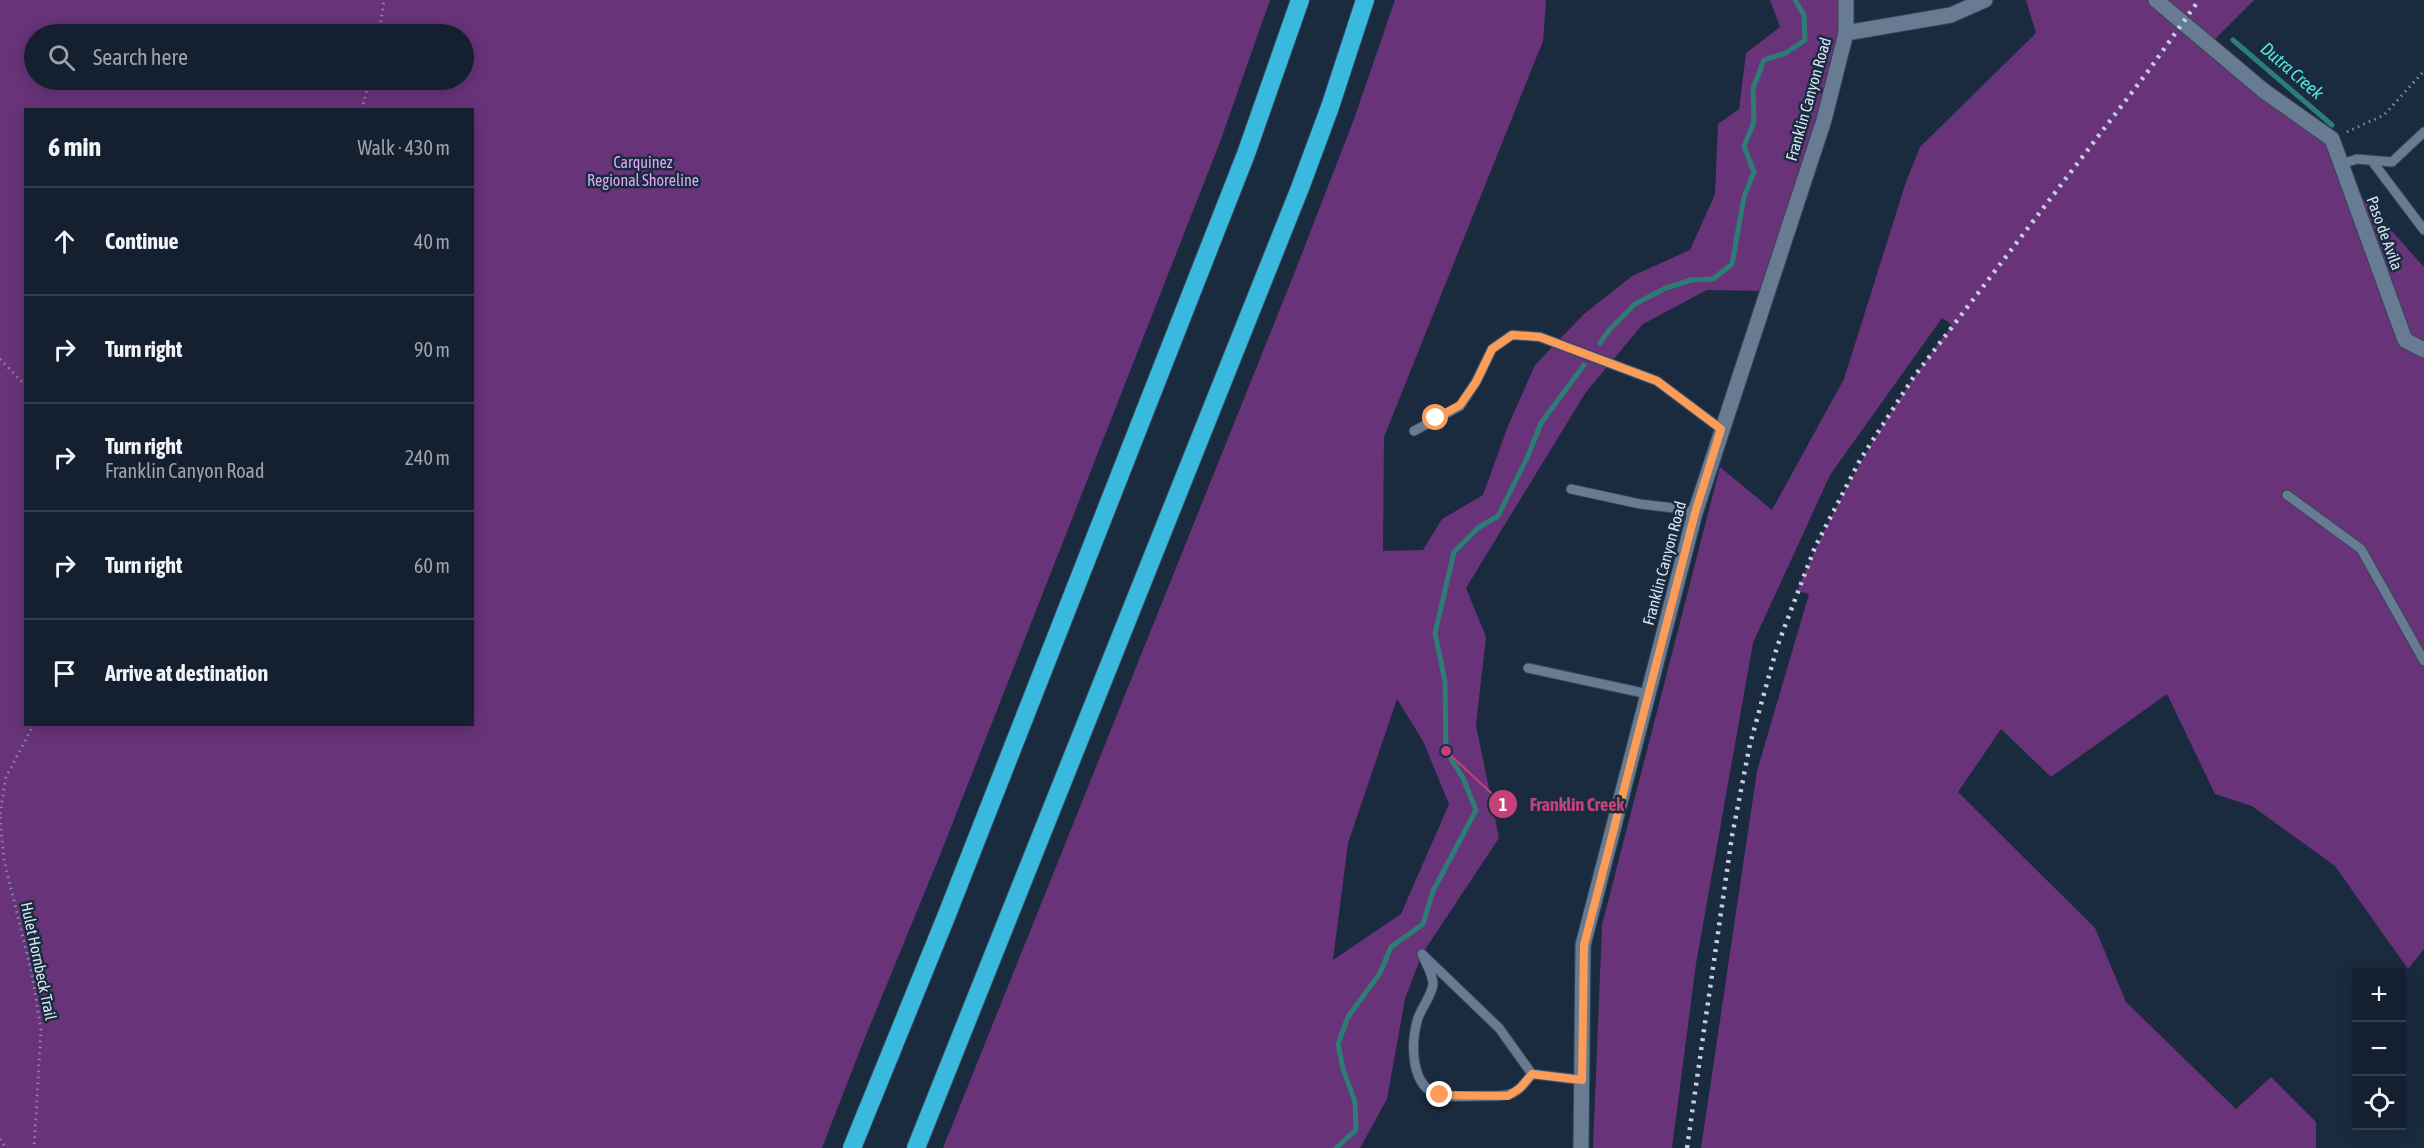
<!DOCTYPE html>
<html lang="en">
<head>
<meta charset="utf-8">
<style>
  body { margin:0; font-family:"Asap Condensed",sans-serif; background:#212d3c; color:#f1f3f6 }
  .controls { position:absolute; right:18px; bottom:18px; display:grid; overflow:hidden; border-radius:0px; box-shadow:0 3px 15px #0003 }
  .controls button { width:54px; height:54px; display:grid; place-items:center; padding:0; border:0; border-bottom:2px solid #333e4c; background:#142030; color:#f1f3f6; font:30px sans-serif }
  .stop { position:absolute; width:18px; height:18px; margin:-14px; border:4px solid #fd9c56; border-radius:50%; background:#fff }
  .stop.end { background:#fd9c56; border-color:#fff; box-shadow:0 2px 6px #0008 }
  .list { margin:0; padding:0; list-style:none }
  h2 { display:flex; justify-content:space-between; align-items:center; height:78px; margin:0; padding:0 24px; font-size:26px }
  h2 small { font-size:20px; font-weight:400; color:#9da3ab }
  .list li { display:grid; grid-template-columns:39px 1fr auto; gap:18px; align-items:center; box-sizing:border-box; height:108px; padding:0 24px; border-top:2px solid #333e4c }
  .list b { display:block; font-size:22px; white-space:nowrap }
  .list p { margin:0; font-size:20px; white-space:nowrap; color:#9da3ab }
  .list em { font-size:20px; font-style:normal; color:#9da3ab }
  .icon { flex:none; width:33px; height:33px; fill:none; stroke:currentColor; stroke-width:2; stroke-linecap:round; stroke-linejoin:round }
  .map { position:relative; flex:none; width:2424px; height:1148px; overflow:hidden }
  .search { position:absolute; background:#142030; box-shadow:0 3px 15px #0003; left:24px; top:24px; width:450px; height:66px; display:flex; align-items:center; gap:15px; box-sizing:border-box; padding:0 21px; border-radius:33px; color:#9da3ab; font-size:22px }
  .panel { position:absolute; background:#142030; box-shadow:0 3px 15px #0003; left:24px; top:108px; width:450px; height:618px; border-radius:0px }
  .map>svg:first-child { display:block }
</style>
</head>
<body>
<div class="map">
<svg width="2424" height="1148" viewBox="0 0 2424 1148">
  <rect width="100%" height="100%" fill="#1a2b40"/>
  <!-- green -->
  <g fill="#683378" fill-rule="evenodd">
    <path d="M0,0H1270L1220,142L942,850L862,1045L822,1148H0ZM34,34H464V80H34ZM26,110H472V724H26Z"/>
    <path d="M1395,0H1546L1543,41L1384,437L1383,551L1423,550L1442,519L1483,495L1508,426L1535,365L1584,314L1632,276L1690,250L1715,194L1718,124L1739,109L1746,53L1780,27L1770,0H1846V33L1767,291L1707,290L1643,324L1586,392L1466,588L1486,637L1476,725L1499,838L1422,954L1405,999L1387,1099L1360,1148H943L1296,269L1354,119ZM1397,699L1423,741L1449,804L1401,914L1333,960L1348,843Z"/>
    <path d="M2026,0H2254L2209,45L2332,139L2347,181L2424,267V949L2408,969L2335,866L2252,806L2215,794L2167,694L2051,777L2001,729L1958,792L2095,928L2126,1002L2236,1109L2271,1077L2316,1122V1148H1701L1757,771L1809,594L1797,591C1838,494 1888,410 1952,325L1942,318L1830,475L1753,643L1696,964L1672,1148H1593L1602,925L1720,467L1772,510L1844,379L1905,185L1920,147L2036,33Z"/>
  </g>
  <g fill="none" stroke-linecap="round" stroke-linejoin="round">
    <!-- stream -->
    <g stroke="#2d7d77" stroke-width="5">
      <polyline points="2233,40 2332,125"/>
      <polyline points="1600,343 1610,329 1635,304 1666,288 1691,280 1713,279 1732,264 1744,197 1754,172 1744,146 1754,122 1753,88 1764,60 1786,53 1805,40 1804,15 1795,0"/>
      <polyline points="1336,1148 1356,1130 1355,1102 1343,1069 1338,1044 1348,1017 1380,973 1391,947 1423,924 1433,891 1476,810 1463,778 1446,751 1445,682 1435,633 1454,552 1478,528 1498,516 1527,458 1541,423 1584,365"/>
    </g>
    <defs>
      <g id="service">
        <polyline points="2372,161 2424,230"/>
        <polyline points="2341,164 2357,159 2392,162 2424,132"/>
        <polyline points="1414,431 1460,406 1476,382 1492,349 1512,335 1540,337 1657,381 1721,429"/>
        <polyline points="1571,489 1640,504 1674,508 1695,513"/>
        <polyline points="2287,495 2361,549 2424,661"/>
        <polyline points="1528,668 1648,694"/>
        <path d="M1532,1074C1516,1095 1513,1096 1486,1096C1471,1096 1454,1098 1440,1095C1409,1088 1411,1041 1418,1018C1422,1007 1432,995 1433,984C1433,974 1425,962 1422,954L1499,1028L1532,1074L1582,1080"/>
      </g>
      <g id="minor">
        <polyline points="2156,0 2264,91 2332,139 2405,340 2424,350"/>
        <polyline points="1846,33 1951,15 1985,0"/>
      </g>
      <polyline id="tertiary" points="1581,1148 1583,945 1695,513 1824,120 1846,33 1846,0"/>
      <g id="motorway">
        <polyline points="852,1148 946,917 1246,154 1300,0"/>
        <polyline points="916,1148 1300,188 1330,107 1365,0"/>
      </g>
    </defs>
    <!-- service casing -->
    <use href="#service" stroke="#374557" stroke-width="11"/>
    <!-- minor casing -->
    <use href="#minor" stroke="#374557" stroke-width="17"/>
    <!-- tertiary casing -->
    <use href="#tertiary" stroke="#374557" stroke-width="17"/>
    <!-- motorway casing -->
    <use href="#motorway" stroke="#374557" stroke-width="20"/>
    <!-- path -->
    <g stroke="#7f8d9e" stroke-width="3" stroke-dasharray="1.5 4.5" stroke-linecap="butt">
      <polyline points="379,34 384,0"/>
      <polyline points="362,110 369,80"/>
      <polyline points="2347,132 2384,115 2424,71"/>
      <polyline points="0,359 26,386"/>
      <polyline points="0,814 6,777 34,724"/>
      <polyline points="0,817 4,860 32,974 41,1030 34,1148"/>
      <polyline points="0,1139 6,1148"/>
    </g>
    <!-- service -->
    <use href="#service" stroke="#677b93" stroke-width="9"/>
    <!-- minor -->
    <use href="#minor" stroke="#677b93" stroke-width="15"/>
    <!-- tertiary -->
    <use href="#tertiary" stroke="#677b93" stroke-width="15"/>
    <!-- motorway -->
    <use href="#motorway" stroke="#38b9dd" stroke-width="18"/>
    <!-- rail -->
    <polyline stroke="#c5d0df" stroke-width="4.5" stroke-dasharray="3 6" stroke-linecap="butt" points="1687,1148 1732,836 1750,744 1777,647 1815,547 1860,460 1913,378 2149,70 2199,0"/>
  </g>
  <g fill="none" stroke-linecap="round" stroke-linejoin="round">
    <!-- route -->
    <polyline stroke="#fd9c56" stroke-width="8" points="1436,418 1460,405 1476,382 1492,349 1512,335 1540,337 1657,381 1721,429 1695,513 1584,945 1582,1080 1532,1074 1520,1088 1508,1096 1440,1095"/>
  </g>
  <g text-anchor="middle" stroke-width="5" stroke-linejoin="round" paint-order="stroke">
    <!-- street labels -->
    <g font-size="16" fill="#d9e4f2" stroke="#1a2b40">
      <text transform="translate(1808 99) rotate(-74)" y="6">Franklin Canyon Road</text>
      <text transform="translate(2385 233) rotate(70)" y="6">Paso de Avila</text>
      <text transform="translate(1664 563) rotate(-75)" y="6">Franklin Canyon Road</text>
      <text transform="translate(39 961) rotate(78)" y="6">Hulet Hornbeck Trail</text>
    </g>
    <!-- park labels -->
    <g font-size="16" fill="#e3a6f6" stroke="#1a2b40">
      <text x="643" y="168">Carquinez<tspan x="643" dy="18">Regional Shoreline</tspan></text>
    </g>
    <!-- water labels -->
    <g font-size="18" font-style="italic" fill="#50e8de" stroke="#1a2b40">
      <text transform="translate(2292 71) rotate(41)" y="6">Dutra Creek</text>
    </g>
  </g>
  <!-- callouts -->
  <path fill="none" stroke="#c74179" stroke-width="2" d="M1446 751L1503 804"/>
  <g fill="#c74179" stroke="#1a2b40" stroke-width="2">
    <circle cx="1446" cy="751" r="6"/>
    <circle cx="1503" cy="804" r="15"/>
  </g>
  <g font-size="18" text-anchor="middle" font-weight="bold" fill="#fff">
    <text x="1503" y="811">1</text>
  </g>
  <g font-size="18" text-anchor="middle" font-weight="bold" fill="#c74179" stroke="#1a2b40" stroke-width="5" stroke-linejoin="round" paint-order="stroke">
    <text x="1577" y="811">Franklin Creek</text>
  </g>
</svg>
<div class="controls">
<button>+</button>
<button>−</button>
<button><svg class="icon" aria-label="locate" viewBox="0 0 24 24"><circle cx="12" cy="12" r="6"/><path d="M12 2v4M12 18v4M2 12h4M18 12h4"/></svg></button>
</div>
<div class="stop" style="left:1436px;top:418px"></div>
<div class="stop end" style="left:1440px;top:1095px"></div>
<div class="search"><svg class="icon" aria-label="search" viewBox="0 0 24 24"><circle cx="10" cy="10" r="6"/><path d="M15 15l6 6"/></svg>Search here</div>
<section class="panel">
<h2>6 min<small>Walk · 430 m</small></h2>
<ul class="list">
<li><svg class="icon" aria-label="ahead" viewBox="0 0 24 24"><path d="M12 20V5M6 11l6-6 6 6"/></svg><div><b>Continue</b></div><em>40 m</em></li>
<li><svg class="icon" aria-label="right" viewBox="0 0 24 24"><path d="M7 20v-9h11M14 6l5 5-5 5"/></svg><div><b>Turn right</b></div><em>90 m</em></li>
<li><svg class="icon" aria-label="right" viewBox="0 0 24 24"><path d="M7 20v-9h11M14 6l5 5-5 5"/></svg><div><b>Turn right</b><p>Franklin Canyon Road</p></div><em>240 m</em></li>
<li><svg class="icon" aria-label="right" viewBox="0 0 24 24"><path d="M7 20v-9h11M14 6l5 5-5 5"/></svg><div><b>Turn right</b></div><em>60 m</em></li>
<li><svg class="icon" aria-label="arrive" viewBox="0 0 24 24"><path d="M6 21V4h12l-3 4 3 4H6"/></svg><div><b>Arrive at destination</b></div></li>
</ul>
</section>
</div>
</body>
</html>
